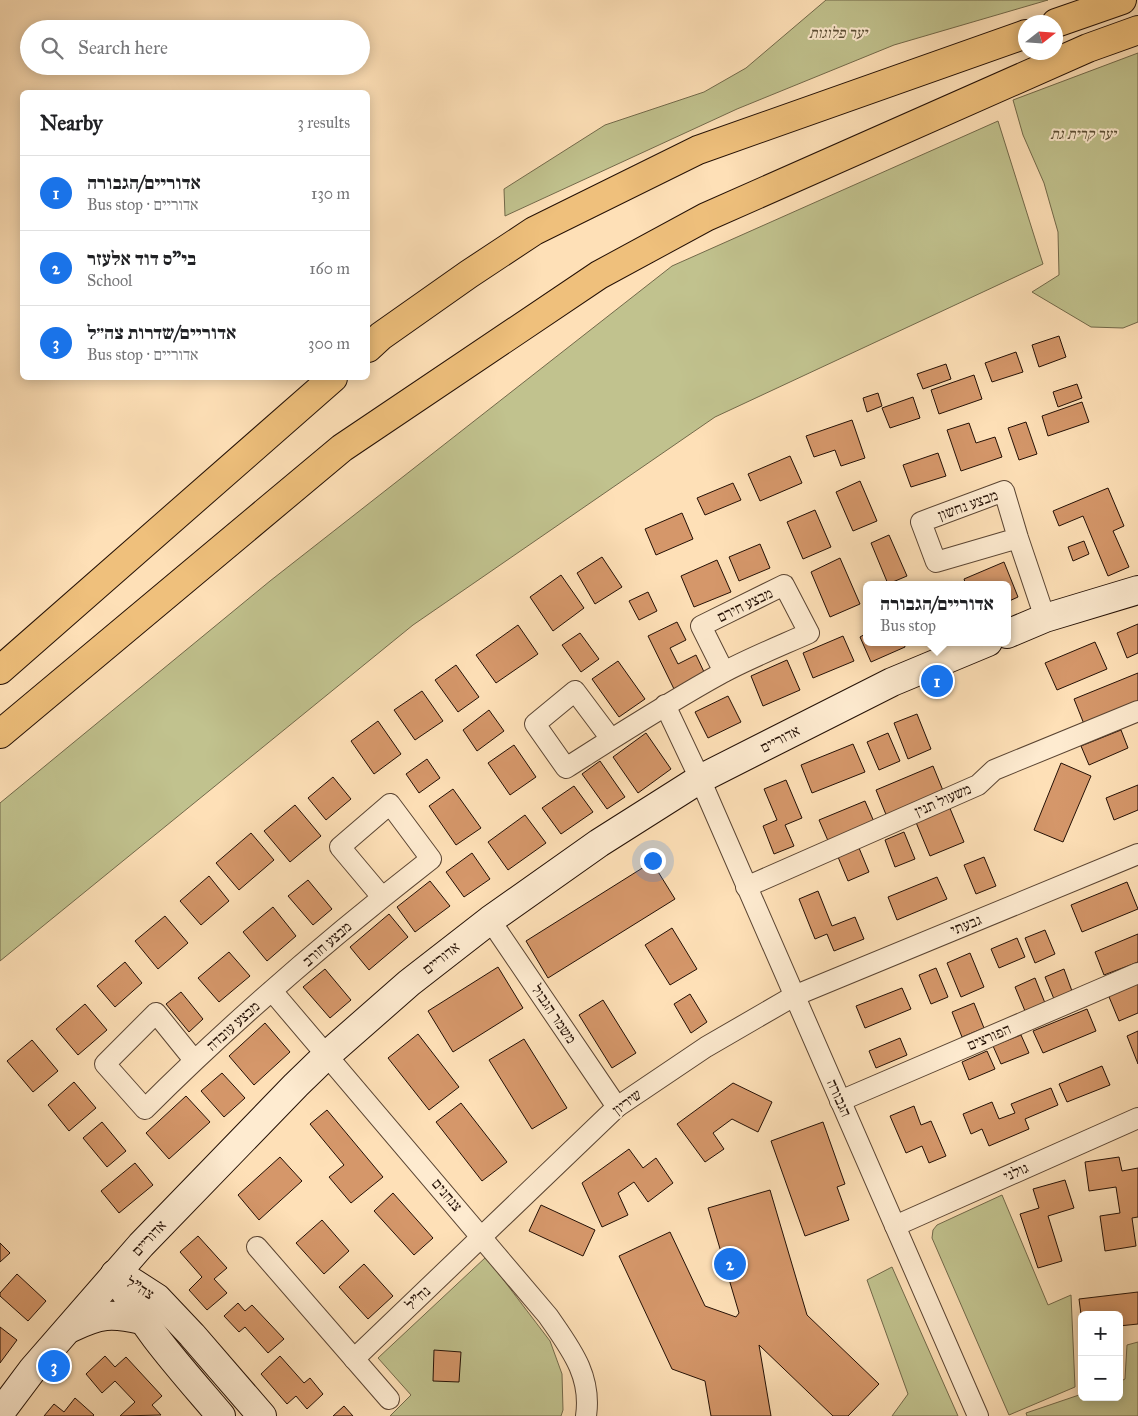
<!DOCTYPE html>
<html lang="en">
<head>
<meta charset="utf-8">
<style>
  body { margin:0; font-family:"IM FELL Great Primer","Frank Ruhl Libre",serif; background:#f6f6f6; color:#202124 }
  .controls { position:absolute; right:15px; bottom:15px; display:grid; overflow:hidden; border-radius:8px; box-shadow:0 2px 12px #0003 }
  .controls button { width:45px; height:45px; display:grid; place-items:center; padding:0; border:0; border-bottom:1px solid #e0e0e0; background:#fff; color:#202124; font:25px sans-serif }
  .compass { position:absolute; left:1018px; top:15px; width:45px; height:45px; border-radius:50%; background:#fff; box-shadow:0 2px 12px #0003; rotate:73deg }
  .you { position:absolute; left:652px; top:860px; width:18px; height:18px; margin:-12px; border:4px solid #fff; border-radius:50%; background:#1a73e8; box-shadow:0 0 0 8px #1a73e833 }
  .badge { display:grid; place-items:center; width:32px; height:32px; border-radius:50%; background:#1a73e8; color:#fff; font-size:16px; font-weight:700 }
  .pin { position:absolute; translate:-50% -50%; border:2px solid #fff; box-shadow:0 1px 5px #0006 }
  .popup { position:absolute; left:863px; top:581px; width:148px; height:65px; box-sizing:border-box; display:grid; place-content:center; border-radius:8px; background:#fff; filter:drop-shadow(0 1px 4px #0005); font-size:16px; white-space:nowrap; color:#757577 }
  .popup b { font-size:19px; color:#202124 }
  .popup::after { content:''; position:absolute; left:50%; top:100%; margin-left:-10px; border:10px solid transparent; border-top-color:#fff }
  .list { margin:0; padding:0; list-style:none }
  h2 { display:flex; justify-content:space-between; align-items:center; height:65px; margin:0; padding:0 20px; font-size:21px }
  h2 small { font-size:16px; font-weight:400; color:#757577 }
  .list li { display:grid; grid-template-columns:32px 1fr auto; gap:15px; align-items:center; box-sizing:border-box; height:75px; padding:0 20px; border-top:1px solid #e0e0e0 }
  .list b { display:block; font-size:19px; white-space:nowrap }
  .list p { margin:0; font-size:16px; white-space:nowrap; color:#757577 }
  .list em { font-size:16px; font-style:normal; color:#757577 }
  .icon { flex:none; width:28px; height:28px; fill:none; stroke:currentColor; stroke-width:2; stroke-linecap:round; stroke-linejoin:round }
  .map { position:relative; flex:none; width:1138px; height:1416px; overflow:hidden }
  .search { position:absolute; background:#fff; box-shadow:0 2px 12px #0003; left:20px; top:20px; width:350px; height:55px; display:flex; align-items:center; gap:12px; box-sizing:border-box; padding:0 18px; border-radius:28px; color:#757577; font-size:19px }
  .panel { position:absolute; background:#fff; box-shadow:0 2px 12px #0003; left:20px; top:90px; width:350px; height:290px; border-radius:8px }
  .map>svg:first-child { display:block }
</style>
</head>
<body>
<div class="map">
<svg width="1138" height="1416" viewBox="0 0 1138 1416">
  <rect width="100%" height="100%" fill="#fee0b7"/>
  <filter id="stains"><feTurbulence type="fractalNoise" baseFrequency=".004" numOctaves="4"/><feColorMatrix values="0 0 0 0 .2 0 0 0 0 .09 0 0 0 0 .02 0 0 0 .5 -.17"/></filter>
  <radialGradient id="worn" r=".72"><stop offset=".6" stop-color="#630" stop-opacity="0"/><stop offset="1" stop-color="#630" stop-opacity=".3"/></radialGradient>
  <!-- green -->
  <g fill="#c1c28e" stroke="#72694a">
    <polygon points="826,0 1048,0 894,45 737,109 505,216 504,189 605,125 704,92 746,68"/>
    <polygon points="1138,53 1138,322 1123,328 1091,327 1032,292 1059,275 1058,232 1044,183 1023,135 1013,100"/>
    <polygon points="998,121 1043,264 715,417 413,625 0,961 0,803 270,581 672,266"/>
    <polygon points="1002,1195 1048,1305 1071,1295 1075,1387 1009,1415 932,1238 933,1230 937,1225"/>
    <polygon points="486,1257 550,1341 562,1374 563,1410 561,1416 390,1416 411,1395 378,1358"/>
    <polygon points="892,1267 958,1416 892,1416 908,1394 867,1280"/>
    <polygon points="1138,1342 1138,1416 1027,1416 1026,1413 1082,1394 1082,1397 1119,1397 1119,1382 1125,1379 1127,1345"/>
  </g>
  <!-- building -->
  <g fill="#d5976a" stroke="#241005">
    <polygon points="1059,336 1066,357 1039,367 1032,345"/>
    <polygon points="1016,352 1023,372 992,382 985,363"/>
    <polygon points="946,364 951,379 923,389 917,374"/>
    <polygon points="974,375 982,399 939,414 931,390"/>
    <polygon points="1077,384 1082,398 1058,407 1053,392"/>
    <polygon points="878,393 882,406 867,412 863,398"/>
    <polygon points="913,397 920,418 890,428 882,408"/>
    <polygon points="1082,402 1089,422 1048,436 1042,416"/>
    <polygon points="852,420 865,458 841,466 835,450 814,457 806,436"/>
    <polygon points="1026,422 1037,454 1019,460 1008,428"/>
    <polygon points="969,423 976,443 995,437 1002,457 961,471 947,430"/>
    <polygon points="938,453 946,476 911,487 903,465"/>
    <polygon points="790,456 802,483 760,501 748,474"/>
    <polygon points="860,481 877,521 853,531 836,492"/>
    <polygon points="733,483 741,500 705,515 697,498"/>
    <polygon points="1108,488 1124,526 1113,531 1129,567 1108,576 1083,516 1059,526 1053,511"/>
    <polygon points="815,510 831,547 803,559 787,522"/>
    <polygon points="682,513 693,539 656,555 645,529"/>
    <polygon points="889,535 907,576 888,584 871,543"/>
    <polygon points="1084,541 1089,554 1073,561 1068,547"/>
    <polygon points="760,544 770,568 739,581 729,557"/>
    <polygon points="602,557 622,587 595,604 577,573"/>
    <polygon points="840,558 860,604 830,617 811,572"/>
    <polygon points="717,560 731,592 694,607 681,576"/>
    <polygon points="1004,562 1018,597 1007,602 1007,585 966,585 964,579"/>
    <polygon points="561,575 584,608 553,631 530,597"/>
    <polygon points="648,592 657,611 639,620 629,601"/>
    <polygon points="677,622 686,640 670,648 678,664 696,655 705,674 674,689 648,636"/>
    <polygon points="1138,624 1138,653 1127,658 1117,633"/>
    <polygon points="518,625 538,654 496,683 476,655"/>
    <polygon points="580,633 599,659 581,672 562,645"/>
    <polygon points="867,633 867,642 904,642 905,647 871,662 860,637"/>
    <polygon points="843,636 854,661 813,678 803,653"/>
    <polygon points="1095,642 1107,669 1057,690 1045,663"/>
    <polygon points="787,660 800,690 763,706 751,676"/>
    <polygon points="618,661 645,699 619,717 592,679"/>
    <polygon points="456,665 479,697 458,712 435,680"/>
    <polygon points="1138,673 1138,701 1084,724 1074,699"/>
    <polygon points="422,691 443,721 415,740 394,710"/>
    <polygon points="728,696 741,722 708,738 695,712"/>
    <polygon points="489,710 504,731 477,751 463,730"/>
    <polygon points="917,714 931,749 908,759 894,723"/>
    <polygon points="378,721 401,754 374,774 351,741"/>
    <polygon points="1121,730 1128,748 1089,765 1081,746"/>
    <polygon points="646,733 671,769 638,793 613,757"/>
    <polygon points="888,733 900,761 879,770 867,742"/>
    <polygon points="853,744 865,772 812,793 801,765"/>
    <polygon points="514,745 536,777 510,795 488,763"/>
    <polygon points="427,759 440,778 419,793 406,774"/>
    <polygon points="600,761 625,797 607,809 582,774"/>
    <polygon points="1061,763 1091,776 1063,842 1034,830"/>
    <polygon points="933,766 944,793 887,817 876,790"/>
    <polygon points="333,777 351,799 326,820 308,798"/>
    <polygon points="786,780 802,818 785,825 794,846 774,854 763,826 777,820 764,789"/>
    <polygon points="1138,785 1138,810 1114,820 1106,798"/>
    <polygon points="574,786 593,812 561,834 542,808"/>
    <polygon points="453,789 481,828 456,845 429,806"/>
    <polygon points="865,801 875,824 829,843 819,820"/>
    <polygon points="295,805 321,836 290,862 264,831"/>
    <polygon points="949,806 964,842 930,856 915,820"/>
    <polygon points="525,815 546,843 508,870 488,842"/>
    <polygon points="904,832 915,859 895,867 885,840"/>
    <polygon points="251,833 274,860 239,890 216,863"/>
    <polygon points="859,848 869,872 848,881 838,857"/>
    <polygon points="472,853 490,879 464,897 446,872"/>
    <polygon points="984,857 996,886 976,894 964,865"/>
    <polygon points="652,862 675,899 548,978 526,941"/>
    <polygon points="209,876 229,901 201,925 180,901"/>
    <polygon points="937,877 947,899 897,920 888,897"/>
    <polygon points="308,880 332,909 313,925 288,896"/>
    <polygon points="430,881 450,906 415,932 397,907"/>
    <polygon points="1127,882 1138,909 1082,932 1071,905"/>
    <polygon points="818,891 832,926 855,917 864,939 834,951 827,934 815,939 799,899"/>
    <polygon points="273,907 296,936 267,961 243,932"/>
    <polygon points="389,914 408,937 369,970 350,947"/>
    <polygon points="165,916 188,943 158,969 135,941"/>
    <polygon points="672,928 697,969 670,985 645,945"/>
    <polygon points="1045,930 1055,954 1035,963 1025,938"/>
    <polygon points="1138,934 1138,962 1104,975 1095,952"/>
    <polygon points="1017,938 1025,957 999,968 991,949"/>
    <polygon points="229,952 250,976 219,1002 198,978"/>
    <polygon points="970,953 984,987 961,997 947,963"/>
    <polygon points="125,962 142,983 115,1007 97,986"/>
    <polygon points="498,967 523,1008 453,1052 428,1011"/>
    <polygon points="936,968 948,997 931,1004 919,975"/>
    <polygon points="325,969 351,1000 330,1018 303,987"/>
    <polygon points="1064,969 1072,991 1054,999 1045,977"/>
    <polygon points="1035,978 1045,1003 1025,1011 1015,987"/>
    <polygon points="1138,980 1138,1013 1119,1021 1107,992"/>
    <polygon points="902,988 911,1009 865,1028 856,1006"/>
    <polygon points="181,992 203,1019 189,1032 166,1004"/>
    <polygon points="690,994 707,1022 691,1033 674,1004"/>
    <polygon points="603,1000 636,1053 612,1068 579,1015"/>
    <polygon points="974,1003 984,1028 962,1037 952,1012"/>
    <polygon points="85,1004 107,1030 78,1055 56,1029"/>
    <polygon points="1087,1009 1096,1031 1043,1053 1033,1031"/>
    <polygon points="265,1023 290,1052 254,1085 229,1056"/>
    <polygon points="1138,1031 1138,1064 1127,1036"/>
    <polygon points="418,1034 459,1087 429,1110 388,1058"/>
    <polygon points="1021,1035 1029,1053 1001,1064 993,1046"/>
    <polygon points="900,1038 907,1055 876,1068 869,1051"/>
    <polygon points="524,1039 567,1108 532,1129 489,1060"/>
    <polygon points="32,1040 58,1071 33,1092 7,1061"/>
    <polygon points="987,1051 995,1069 969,1080 962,1062"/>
    <polygon points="1102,1066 1110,1085 1067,1102 1059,1084"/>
    <polygon points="222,1073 245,1098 224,1117 201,1091"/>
    <polygon points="74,1082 96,1108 69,1131 48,1105"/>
    <polygon points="733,1083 772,1102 758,1132 732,1119 713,1133 724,1149 705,1162 677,1124"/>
    <polygon points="1051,1088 1058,1105 1025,1119 1029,1129 989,1146 982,1129 971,1134 963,1114 992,1102 999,1119 1015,1113 1011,1104"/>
    <polygon points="186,1096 210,1122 169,1159 146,1133"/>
    <polygon points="461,1103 507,1162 482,1181 436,1122"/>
    <polygon points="914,1106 921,1125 931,1121 946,1156 929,1163 922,1146 906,1153 890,1116"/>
    <polygon points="327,1110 383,1177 351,1203 329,1177 344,1165 310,1124"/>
    <polygon points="102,1122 126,1151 107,1167 83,1138"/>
    <polygon points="823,1122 845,1184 837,1187 849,1220 805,1236 771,1141"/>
    <polygon points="629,1149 643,1168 656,1158 673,1183 648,1202 634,1182 618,1193 628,1215 602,1227 582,1183"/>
    <polygon points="280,1157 302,1181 259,1220 238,1195"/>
    <polygon points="1119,1157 1122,1171 1138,1168 1138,1217 1132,1218 1136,1246 1105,1251 1100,1216 1120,1213 1116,1187 1089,1191 1085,1162"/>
    <polygon points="135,1163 153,1185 119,1213 101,1191"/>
    <polygon points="1065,1180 1074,1208 1048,1216 1062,1261 1038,1268 1020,1214 1039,1208 1033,1189"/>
    <polygon points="770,1190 807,1315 879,1384 848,1416 833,1416 759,1345 771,1416 711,1416 705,1381 672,1369 619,1256 670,1232 705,1306 736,1317 739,1313 708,1208"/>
    <polygon points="393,1193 433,1238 414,1255 374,1211"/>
    <polygon points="541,1205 595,1230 583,1256 529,1231"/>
    <polygon points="322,1220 349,1251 324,1274 296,1243"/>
    <polygon points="198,1236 227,1268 214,1279 227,1293 207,1310 189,1290 202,1277 180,1252"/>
    <polygon points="0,1243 10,1253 0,1262"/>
    <polygon points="364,1264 393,1296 368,1319 339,1287"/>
    <polygon points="17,1274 46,1301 28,1321 0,1296 0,1293"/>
    <polygon points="1138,1292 1138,1324 1119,1326 1119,1315 1082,1315 1082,1322 1079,1299"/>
    <polygon points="238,1303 245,1311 252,1305 284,1339 268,1353 245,1327 239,1332 224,1316"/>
    <polygon points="0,1327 17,1340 0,1363"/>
    <polygon points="434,1350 461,1352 459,1382 433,1381"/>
    <polygon points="105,1356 115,1367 126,1357 162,1396 152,1405 161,1415 120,1416 135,1402 115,1381 102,1393 86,1374"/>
    <polygon points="280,1356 304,1383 310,1378 323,1394 307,1409 296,1396 287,1404 261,1374"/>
    <polygon points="75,1398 94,1415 93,1416 44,1416 54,1404 64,1412"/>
    <polygon points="344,1406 353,1416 333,1416"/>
  </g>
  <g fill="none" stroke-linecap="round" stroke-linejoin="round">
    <defs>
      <g id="street">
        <polyline points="1018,538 936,562 921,522 1004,491 1018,538 1045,618"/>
        <polyline points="665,705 700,779 978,1416"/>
        <path d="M611,739L575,691L535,724L566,768C618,735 669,702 722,673C750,658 780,646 809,633L784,585L701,626L724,672"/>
        <polyline points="746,887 978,785 994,770 1138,711"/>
        <polyline points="490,920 617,1107"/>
        <path d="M272,991L548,1316C570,1348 592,1375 586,1416"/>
        <path d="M194,1060L156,1013L105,1064L145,1109C234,1020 331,937 431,859L390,804L340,847L382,897"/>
        <polyline points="840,1101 1138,973"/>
        <polyline points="895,1226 1138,1118"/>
        <polyline points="257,1247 389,1399"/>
        <polyline points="354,1359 617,1107 706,1047 794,996 1138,854"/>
      </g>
      <g id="secondary">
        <polyline points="1007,634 1045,618 1138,590"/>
        <polyline points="115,1274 129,1280 157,1298 192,1335 262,1416"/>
        <path d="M115,1274C142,1327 183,1371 221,1416"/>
        <path d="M71,1328C100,1314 111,1313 142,1320"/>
        <polyline points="0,1413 33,1369 141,1245 296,1085 327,1055 409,983 490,920 599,843 700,779 892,682 988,642"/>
      </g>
      <g id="highway">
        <polyline points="1056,23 1122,0"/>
        <polyline points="368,348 381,336 469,274 534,231 698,150 1026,34"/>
        <polyline points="0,670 333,378"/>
        <polyline points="0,734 342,448 599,275 706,217 1088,48 1138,30"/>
      </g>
    </defs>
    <!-- street casing -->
    <use href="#street" stroke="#5a4432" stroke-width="22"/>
    <!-- secondary casing -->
    <use href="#secondary" stroke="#241005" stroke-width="30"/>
    <!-- highway casing -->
    <use href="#highway" stroke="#241005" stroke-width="30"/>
    <!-- street -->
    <use href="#street" stroke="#feebd0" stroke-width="20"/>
    <!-- secondary -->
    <use href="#secondary" stroke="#feebd0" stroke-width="28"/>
    <!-- highway -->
    <use href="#highway" stroke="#efc07c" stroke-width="28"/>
  </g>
  <g text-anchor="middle" stroke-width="4" stroke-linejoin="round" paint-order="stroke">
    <!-- park labels -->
    <g font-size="15" font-style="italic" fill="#5b4e35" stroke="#feebd0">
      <text x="838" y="38">יער פלוגות</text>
      <text x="1083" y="139">יער קרית גת</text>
    </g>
    <!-- street labels -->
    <g font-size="15" fill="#241005" stroke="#feebd0">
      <text transform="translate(968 505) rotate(-20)" y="5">מבצע נחשון</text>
      <text transform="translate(745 605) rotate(-26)" y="5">מבצע חירם</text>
      <text transform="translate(780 739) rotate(-27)" y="5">אדוריים</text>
      <text transform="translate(943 800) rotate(-24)" y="5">משעול תנין</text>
      <text transform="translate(966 925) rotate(-22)" y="5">גבעתי</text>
      <text transform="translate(327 944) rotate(-41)" y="5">מבצע חורב</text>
      <text transform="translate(441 958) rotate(-38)" y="5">אדוריים</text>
      <text transform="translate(554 1014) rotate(56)" y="5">משמר הגבול</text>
      <text transform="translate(233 1026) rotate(-42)" y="5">מבצע עובדה</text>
      <text transform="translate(989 1037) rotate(-23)" y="5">הפורצים</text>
      <text transform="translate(839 1098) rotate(66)" y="5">הגבורה</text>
      <text transform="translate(627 1102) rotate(-37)" y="5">שיריון</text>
      <text transform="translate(1016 1172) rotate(-24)" y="5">גולני</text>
      <text transform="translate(447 1195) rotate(50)" y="5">צנחנים</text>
      <text transform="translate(149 1238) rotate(-47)" y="5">אדוריים</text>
      <text transform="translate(140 1288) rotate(31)" y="5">צה"ל</text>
      <text transform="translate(418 1298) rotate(-43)" y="5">נח"ל</text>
    </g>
  </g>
  <rect width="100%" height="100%" filter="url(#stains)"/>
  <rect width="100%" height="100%" fill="url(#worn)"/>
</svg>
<div class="controls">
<button>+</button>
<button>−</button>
</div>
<svg class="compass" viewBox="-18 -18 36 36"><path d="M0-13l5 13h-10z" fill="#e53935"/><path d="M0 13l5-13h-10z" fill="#757577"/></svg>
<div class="you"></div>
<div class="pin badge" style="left:937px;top:681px">1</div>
<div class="popup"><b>אדוריים/הגבורה</b>Bus stop</div>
<div class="pin badge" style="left:730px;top:1264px">2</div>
<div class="pin badge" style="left:54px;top:1366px">3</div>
<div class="search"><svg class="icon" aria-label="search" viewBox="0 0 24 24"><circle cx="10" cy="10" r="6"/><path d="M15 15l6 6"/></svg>Search here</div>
<section class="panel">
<h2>Nearby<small>3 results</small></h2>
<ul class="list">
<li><span class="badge">1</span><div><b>אדוריים/הגבורה</b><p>Bus stop · אדוריים</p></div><em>130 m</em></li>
<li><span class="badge">2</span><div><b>בי&quot;ס דוד אלעזר</b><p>School</p></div><em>160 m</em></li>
<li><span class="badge">3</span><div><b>אדוריים/שדרות צה״ל</b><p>Bus stop · אדוריים</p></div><em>300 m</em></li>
</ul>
</section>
</div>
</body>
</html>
